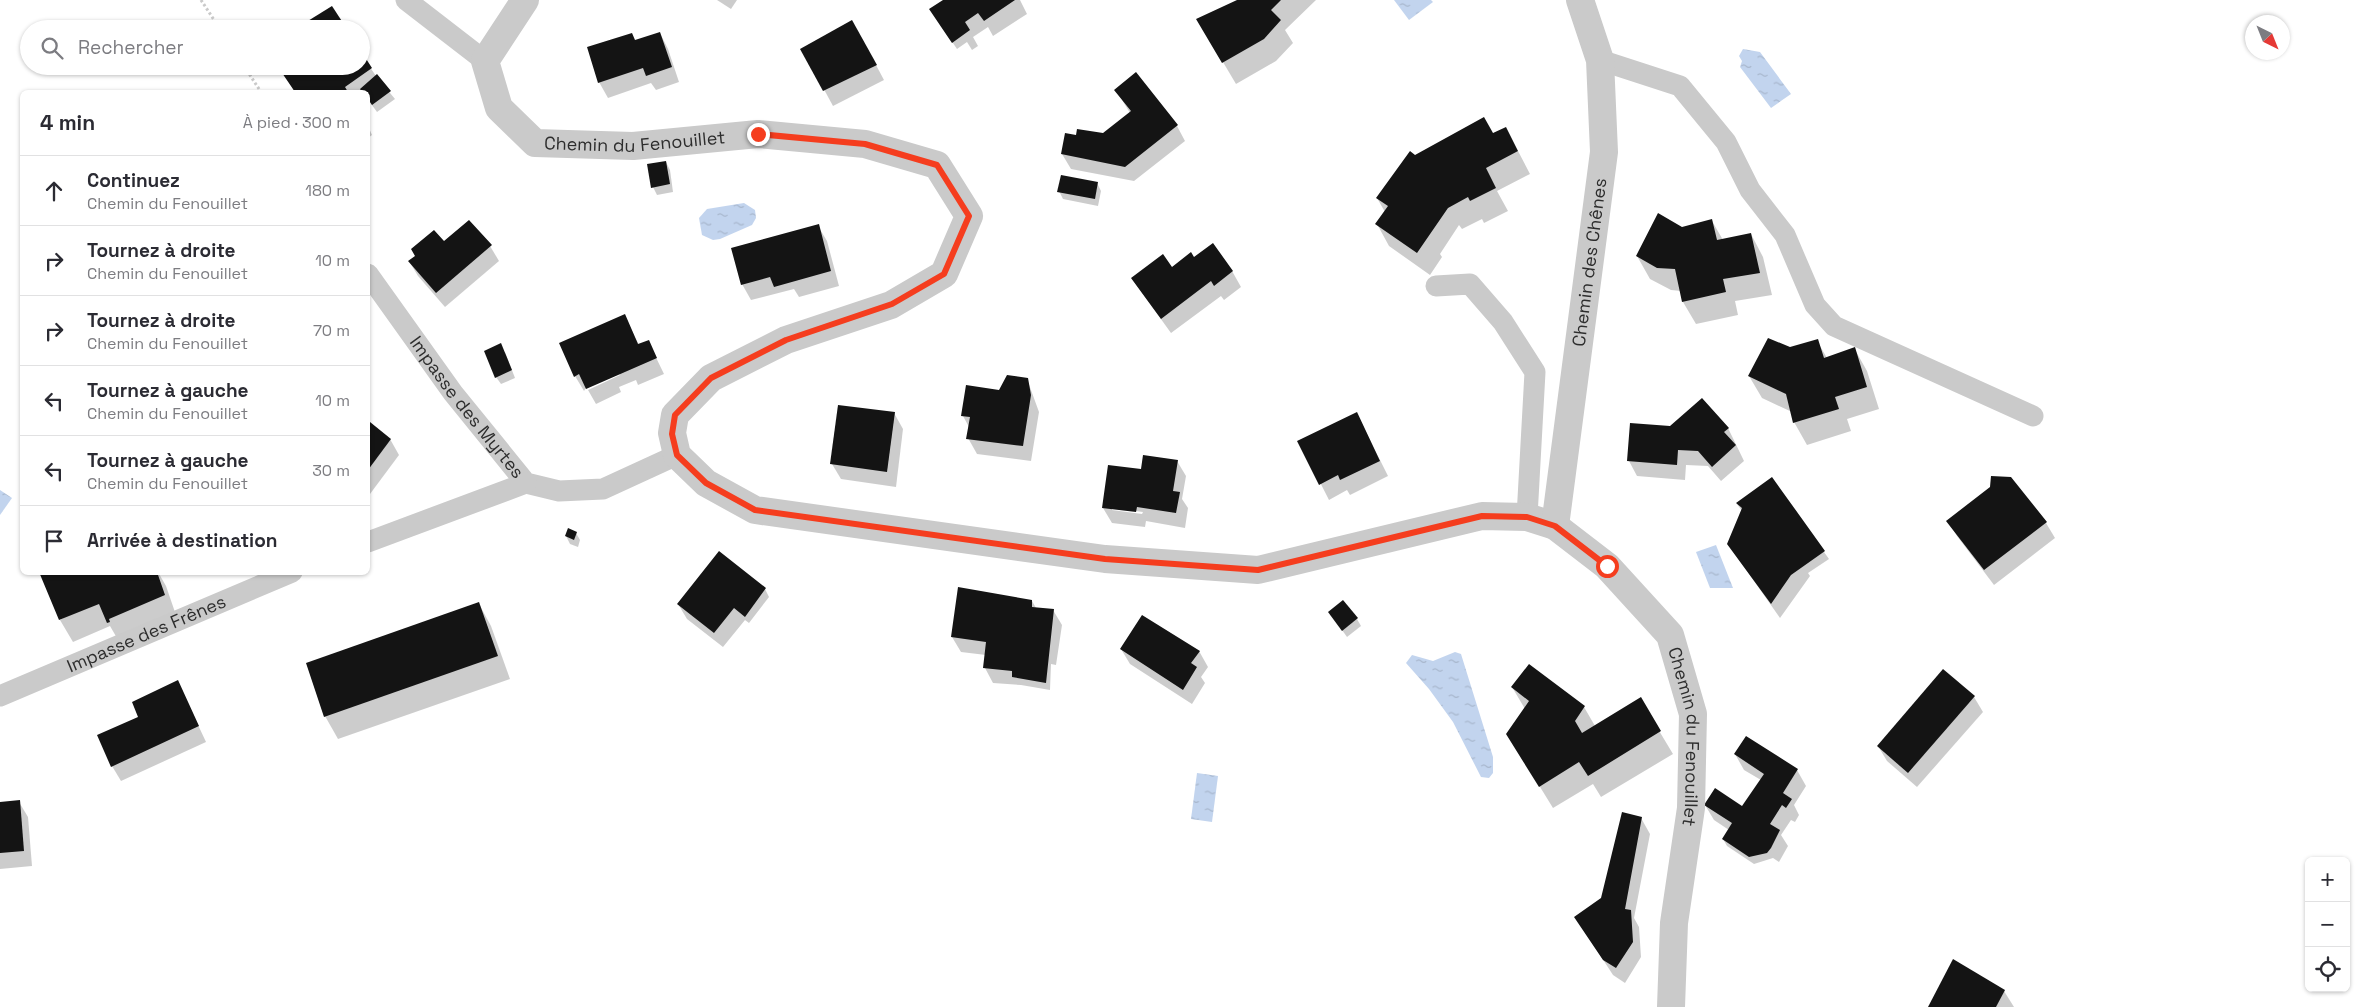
<!DOCTYPE html>
<html lang="fr">
<head>
<meta charset="utf-8">
<style>
  body { margin:0; font-family:"Space Grotesk",sans-serif; background:#f7f7f7; color:#2b2b33 }
  .controls { position:absolute; right:15px; bottom:15px; display:grid; overflow:hidden; border-radius:8px; box-shadow:0 1px 4px #0004 }
  .controls button { width:45px; height:45px; display:grid; place-items:center; padding:0; border:0; border-bottom:1px solid #e1e1e2; background:#fff; color:#2b2b33; font:25px sans-serif }
  .compass { position:absolute; left:2245px; top:15px; width:45px; height:45px; border-radius:50%; background:#fff; box-shadow:0 1px 4px #0004; rotate:137deg }
  .stop { position:absolute; width:15px; height:15px; margin:-11px; border:4px solid #f53d1e; border-radius:50%; background:#fff }
  .stop.end { background:#f53d1e; border-color:#fff; box-shadow:0 1px 5px #0008 }
  .list { margin:0; padding:0; list-style:none }
  h2 { display:flex; justify-content:space-between; align-items:center; height:65px; margin:0; padding:0 20px; font-size:21px }
  h2 small { font-size:16px; font-weight:400; color:#7c7c81 }
  .list li { display:grid; grid-template-columns:32px 1fr auto; gap:15px; align-items:center; box-sizing:border-box; height:70px; padding:0 20px; border-top:1px solid #e1e1e2 }
  .list b { display:block; font-size:19px; white-space:nowrap }
  .list p { margin:0; font-size:16px; white-space:nowrap; color:#7c7c81 }
  .list em { font-size:16px; font-style:normal; color:#7c7c81 }
  .icon { flex:none; width:28px; height:28px; fill:none; stroke:currentColor; stroke-width:2; stroke-linecap:round; stroke-linejoin:round }
  .map { position:relative; flex:none; width:2365px; height:1007px; overflow:hidden }
  .search { position:absolute; background:#fff; box-shadow:0 1px 4px #0004; left:20px; top:20px; width:350px; height:55px; display:flex; align-items:center; gap:12px; box-sizing:border-box; padding:0 18px; border-radius:28px; color:#7c7c81; font-size:19px }
  .panel { position:absolute; background:#fff; box-shadow:0 1px 4px #0004; left:20px; top:90px; width:350px; height:485px; border-radius:8px }
  .map>svg:first-child { display:block }
</style>
</head>
<body>
<div class="map">
<svg width="2365" height="1007" viewBox="0 0 2365 1007">
  <defs>
    <pattern id="water-ripples" width="26" height="14" patternUnits="userSpaceOnUse" patternTransform="scale(1.25)"><rect width="26" height="14" fill="#c2d4ee"/><path d="M2 4q2-2 4 0t4 0M15 11q2-2 4 0t4 0" fill="none" stroke="#a7b6cc"/></pattern>
  </defs>
  <rect width="100%" height="100%" fill="#fff"/>
  <!-- water -->
  <g fill="url(#water-ripples)">
    <polygon points="1394,0 1431,0 1433,2 1409,20"/>
    <polygon points="1743,49 1760,52 1791,94 1771,108 1740,67 1742,61 1739,56"/>
    <polygon points="744,203 755,210 756,218 752,225 720,239 713,240 702,235 699,218 707,209"/>
    <polygon points="0,490 12,498 0,515"/>
    <polygon points="1716,545 1733,588 1710,588 1696,552"/>
    <polygon points="1455,652 1461,654 1493,757 1493,773 1489,778 1481,777 1453,722 1429,689 1406,663 1412,655 1433,661"/>
    <polygon points="1197,773 1218,776 1212,822 1191,819"/>
  </g>
  <!-- shadow -->
  <g fill="#0003" fill-rule="evenodd">
    <polygon points="717,0 737,0 731,9"/>
    <polygon points="945,0 1020,0 1027,14 993,36 988,27 973,37 978,46 972,50 967,42 957,49 940,24"/>
    <polygon points="1240,0 1316,0 1285,30 1293,43 1276,61 1236,84 1198,20"/>
    <polygon points="660,33 668,49 679,82 656,90 651,83 608,98 599,82 636,41"/>
    <polygon points="861,37 884,80 833,106 802,49"/>
    <polygon points="361,54 376,76 395,99 377,112 369,101 368,103 368,92 295,92 280,67 361,66"/>
    <polygon points="1116,90 1177,126 1185,141 1134,181 1071,169 1062,154 1077,136 1103,134 1130,113"/>
    <polygon points="368,126 372,135 368,138"/>
    <polygon points="1493,134 1518,151 1530,174 1497,191 1508,211 1484,223 1482,219 1462,229 1459,225 1440,254 1442,257 1430,275 1389,246 1377,224 1385,212 1377,198 1415,156"/>
    <polygon points="666,162 670,170 673,192 657,195 653,187"/>
    <polygon points="1097,183 1101,191 1098,206 1063,199 1059,191"/>
    <polygon points="1712,221 1723,240 1751,234 1763,257 1772,295 1735,301 1738,315 1696,324 1683,302 1681,291 1671,290 1650,279 1637,256 1682,229"/>
    <polygon points="818,226 827,241 839,286 799,297 794,289 751,300 742,284"/>
    <polygon points="444,243 490,246 499,261 445,307 418,276 409,261"/>
    <polygon points="1194,258 1232,271 1241,287 1224,300 1221,296 1171,333 1132,279 1172,268"/>
    <polygon points="624,315 639,345 648,341 664,374 638,385 636,380 619,387 621,392 596,404 588,390 620,375 619,373 586,388 584,391 575,376"/>
    <polygon points="1817,341 1827,358 1854,348 1867,371 1879,409 1847,419 1851,431 1807,445 1794,422 1792,412 1762,398 1749,376 1789,348"/>
    <polygon points="505,352 515,378 501,384 496,377"/>
    <polygon points="1027,379 1039,412 1031,461 977,454 968,438 969,427 963,416 1000,392"/>
    <polygon points="894,413 903,429 896,487 841,479 832,464"/>
    <polygon points="1357,414 1388,476 1350,495 1347,490 1329,500 1299,441"/>
    <polygon points="370,424 390,439 399,455 370,494 368,492 368,426"/>
    <polygon points="1651,426 1728,428 1744,461 1721,481 1708,466 1686,465 1685,480 1637,476 1629,461"/>
    <path d="M1177,461L1186,476L1182,499L1188,508L1185,528L1146,521L1145,527L1112,523L1103,508L1142,470ZM1112,508L1143,512L1142,514L1112,510Z"/>
    <polygon points="2010,478 2046,523 2055,538 1994,585 1957,536 1948,521"/>
    <polygon points="1772,479 1829,559 1808,573 1810,576 1780,618 1728,544 1742,511 1737,504"/>
    <polygon points="576,533 580,540 578,547 570,544 566,536"/>
    <polygon points="719,553 765,589 769,597 749,623 745,620 723,647 687,619 678,604"/>
    <polygon points="134,572 158,572 166,586 177,618 121,645 110,626 73,642 60,620"/>
    <polygon points="1032,601 1036,608 1053,610 1062,625 1056,665 1051,664 1050,690 1021,685 993,683 985,668 986,655 961,652 952,637"/>
    <polygon points="479,604 491,626 510,679 338,739 325,716"/>
    <polygon points="1330,613 1357,619 1361,626 1347,637"/>
    <polygon points="1121,649 1199,651 1208,667 1201,677 1205,683 1192,704 1130,664"/>
    <polygon points="178,682 206,742 121,781 112,766 140,718"/>
    <polygon points="1512,687 1584,707 1595,726 1640,699 1673,754 1601,797 1593,784 1553,808 1521,756 1525,709"/>
    <polygon points="1974,697 1983,712 1917,787 1887,761 1878,746"/>
    <polygon points="1735,754 1797,770 1806,786 1794,805 1799,815 1795,822 1791,820 1781,835 1788,846 1779,862 1773,858 1754,864 1727,846 1723,839 1729,830 1714,820 1705,805 1742,808 1761,780 1744,770"/>
    <polygon points="19,802 28,817 32,866 0,869 0,803"/>
    <polygon points="1641,818 1650,834 1634,918 1639,927 1641,957 1625,983 1613,975 1585,932"/>
    <polygon points="2004,991 2014,1007 1929,1007"/>
  </g>
  <!-- building -->
  <g fill="#141414">
    <polygon points="943,0 1015,0 984,21 978,13 965,22 970,30 952,43 929,9"/>
    <polygon points="1237,0 1281,0 1271,10 1281,20 1264,39 1222,63 1196,19"/>
    <polygon points="332,6 347,29 306,29 303,24"/>
    <polygon points="852,20 877,65 823,91 800,49"/>
    <polygon points="660,32 672,67 646,76 643,68 598,83 587,47 632,33 635,40"/>
    <polygon points="361,51 372,68 345,87 348,92 295,92 278,67 361,66"/>
    <polygon points="1136,72 1178,125 1125,167 1061,154 1065,133 1076,135 1077,129 1103,133 1131,111 1114,90"/>
    <polygon points="377,74 391,91 372,105 368,99 368,92 362,92 360,89"/>
    <polygon points="1484,117 1493,133 1506,127 1518,151 1486,168 1496,188 1470,201 1468,197 1448,208 1417,253 1375,224 1388,206 1376,198 1410,151 1415,155"/>
    <polygon points="666,161 670,184 651,188 647,164"/>
    <polygon points="1061,175 1098,182 1095,199 1057,192"/>
    <polygon points="1658,213 1682,227 1712,219 1717,240 1751,233 1760,273 1723,279 1726,292 1682,302 1675,269 1657,268 1636,256"/>
    <polygon points="469,220 492,245 436,293 408,261 415,256 411,249 434,230 444,241"/>
    <polygon points="819,224 831,271 774,287 770,277 741,285 731,248"/>
    <polygon points="1213,243 1233,271 1214,286 1211,281 1161,319 1131,278 1163,254 1172,267 1191,252 1194,257"/>
    <polygon points="625,314 638,344 649,340 657,358 586,389 579,374 574,377 559,343"/>
    <polygon points="1768,338 1790,347 1818,339 1824,358 1855,347 1867,387 1835,397 1839,409 1793,423 1786,394 1748,376"/>
    <polygon points="501,343 512,370 495,378 484,351"/>
    <polygon points="1007,375 1028,378 1031,395 1023,446 966,439 970,417 961,416 966,385 999,390"/>
    <polygon points="1702,398 1729,428 1724,432 1736,445 1712,467 1698,451 1678,450 1677,465 1627,461 1630,423 1670,426"/>
    <polygon points="838,405 895,412 887,472 830,464"/>
    <polygon points="1357,412 1380,461 1340,480 1338,475 1319,485 1297,441"/>
    <polygon points="370,422 391,439 368,470 368,424"/>
    <polygon points="1143,455 1178,460 1173,491 1180,492 1176,513 1137,507 1136,512 1102,508 1108,465 1141,469"/>
    <polygon points="1991,476 2011,477 2047,522 1984,570 1946,521 1990,487"/>
    <polygon points="1772,477 1825,551 1791,575 1771,604 1727,544 1742,508 1736,503"/>
    <polygon points="568,528 577,532 574,540 565,536"/>
    <polygon points="719,551 766,588 745,617 734,608 714,633 677,604"/>
    <polygon points="39,572 157,572 165,595 109,619 110,622 107,623 99,604 59,620"/>
    <polygon points="958,587 1032,600 1032,607 1054,609 1046,683 1012,677 1012,671 983,668 986,642 951,637"/>
    <polygon points="1343,600 1358,618 1342,631 1328,612"/>
    <polygon points="479,602 498,656 324,717 306,663"/>
    <polygon points="1142,615 1200,651 1191,663 1197,667 1183,690 1120,649"/>
    <polygon points="1529,664 1585,706 1575,721 1582,733 1641,697 1661,731 1588,776 1579,762 1539,787 1506,734 1529,701 1511,687"/>
    <polygon points="1943,669 1975,696 1908,773 1877,746"/>
    <polygon points="178,680 199,726 111,767 97,735 138,717 132,702"/>
    <polygon points="1746,736 1798,769 1783,793 1792,799 1786,808 1782,805 1770,824 1780,830 1771,848 1767,853 1749,857 1722,839 1732,823 1704,805 1715,788 1742,806 1764,774 1734,754"/>
    <polygon points="20,800 24,851 0,853 0,802"/>
    <polygon points="1622,812 1642,817 1625,909 1631,910 1633,942 1616,968 1603,960 1574,917 1601,898"/>
    <polygon points="1953,959 2005,990 1996,1007 1928,1007"/>
  </g>
  <g fill="none" stroke-linecap="round" stroke-linejoin="round">
    <!-- path -->
    <g stroke="#cacaca" stroke-width="3" stroke-dasharray="2.5 2.5" stroke-linecap="butt">
      <polyline points="201,0 220,29"/>
      <polyline points="244,66 261,92"/>
    </g>
    <!-- service -->
    <g stroke="#cacaca" stroke-width="21">
      <polyline points="406,0 485,61"/>
      <polyline points="1600,60 1680,86 1726,142 1750,190 1785,235 1815,305 1834,326 2033,416"/>
      <path id="s1" d="M368,274L453,393L526,483L559,491L603,489L677,455"/>
      <polyline points="1436,286 1470,284 1503,322 1535,372 1527,517"/>
      <polyline points="368,542 526,483"/>
      <path id="s2" d="M0,696L292,572"/>
    </g>
    <!-- minor -->
    <g stroke="#cacaca" stroke-width="28">
      <path id="s3" d="M525,0L485,61L499,108L535,143L633,146L758,134L865,144L937,165L969,216L944,274L891,305L786,340L711,378L675,415L672,433L677,455L706,483L755,510L1105,559L1258,570L1482,516L1527,517L1555,526L1607,566L1670,635L1693,714L1691,808L1674,923L1671,1007"/>
      <path id="s4" d="M1555,526L1604,152L1600,60L1580,0"/>
    </g>
  </g>
  <g fill="none" stroke-linecap="round" stroke-linejoin="round">
    <!-- route -->
    <polyline stroke="#f53d1e" stroke-width="6" points="758,134 865,144 937,165 969,216 944,274 892,304 786,340 711,378 675,415 672,434 677,455 706,483 755,510 1105,559 1258,570 1482,516 1527,517 1555,526 1607,566"/>
  </g>
  <g text-anchor="middle" stroke-width="5" stroke-linejoin="round" paint-order="stroke">
    <!-- street labels -->
    <g font-size="18" fill="#2d2d2d" stroke="#fff">
      <text dy="6" stroke="none"><textPath href="#s3" startOffset="272">Chemin du Fenouillet</textPath></text>
      <text dy="6" stroke="none"><textPath href="#s4" startOffset="266">Chemin des Chênes</textPath></text>
      <text dy="6" stroke="none"><textPath href="#s1" startOffset="166">Impasse des Myrtes</textPath></text>
      <text dy="6" stroke="none"><textPath href="#s2" startOffset="159">Impasse des Frênes</textPath></text>
      <text dy="6" stroke="none"><textPath href="#s3" startOffset="2221">Chemin du Fenouillet</textPath></text>
    </g>
  </g>
</svg>
<div class="controls">
<button>+</button>
<button>−</button>
<button><svg class="icon" aria-label="locate" viewBox="0 0 24 24"><circle cx="12" cy="12" r="6"/><path d="M12 2v4M12 18v4M2 12h4M18 12h4"/></svg></button>
</div>
<svg class="compass" viewBox="-18 -18 36 36"><path d="M0-13l5 13h-10z" fill="#e53935"/><path d="M0 13l5-13h-10z" fill="#7c7c81"/></svg>
<div class="stop" style="left:1607px;top:566px"></div>
<div class="stop end" style="left:758px;top:134px"></div>
<div class="search"><svg class="icon" aria-label="search" viewBox="0 0 24 24"><circle cx="10" cy="10" r="6"/><path d="M15 15l6 6"/></svg>Rechercher</div>
<section class="panel">
<h2>4 min<small>À pied · 300 m</small></h2>
<ul class="list">
<li><svg class="icon" aria-label="ahead" viewBox="0 0 24 24"><path d="M12 20V5M6 11l6-6 6 6"/></svg><div><b>Continuez</b><p>Chemin du Fenouillet</p></div><em>180 m</em></li>
<li><svg class="icon" aria-label="right" viewBox="0 0 24 24"><path d="M7 20v-9h11M14 6l5 5-5 5"/></svg><div><b>Tournez à droite</b><p>Chemin du Fenouillet</p></div><em>10 m</em></li>
<li><svg class="icon" aria-label="right" viewBox="0 0 24 24"><path d="M7 20v-9h11M14 6l5 5-5 5"/></svg><div><b>Tournez à droite</b><p>Chemin du Fenouillet</p></div><em>70 m</em></li>
<li><svg class="icon" aria-label="left" viewBox="0 0 24 24"><path d="M17 20v-9H6M10 6l-5 5 5 5"/></svg><div><b>Tournez à gauche</b><p>Chemin du Fenouillet</p></div><em>10 m</em></li>
<li><svg class="icon" aria-label="left" viewBox="0 0 24 24"><path d="M17 20v-9H6M10 6l-5 5 5 5"/></svg><div><b>Tournez à gauche</b><p>Chemin du Fenouillet</p></div><em>30 m</em></li>
<li><svg class="icon" aria-label="arrive" viewBox="0 0 24 24"><path d="M6 21V4h12l-3 4 3 4H6"/></svg><div><b>Arrivée à destination</b></div></li>
</ul>
</section>
</div>
</body>
</html>
